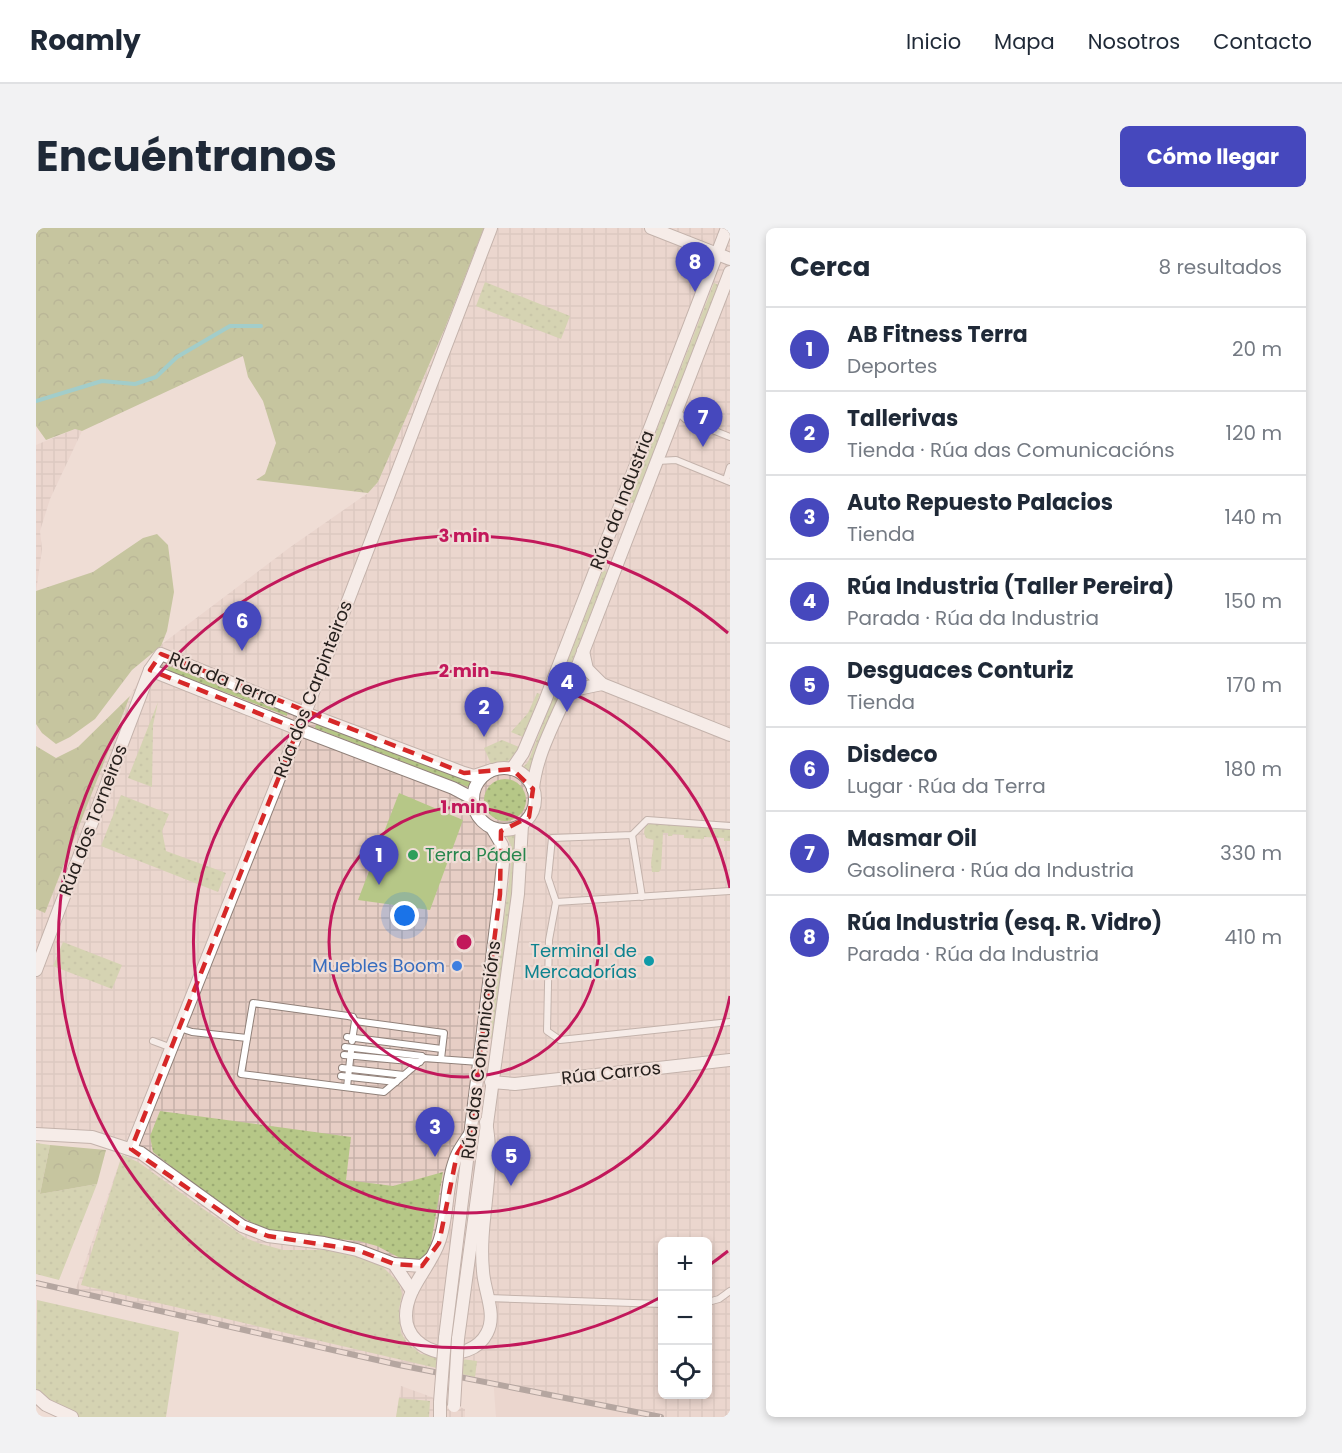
<!DOCTYPE html>
<html lang="es">
<head>
<meta charset="utf-8">
<style>
  body { margin:0; font-family:Poppins,sans-serif; background:#f2f2f3; color:#1f2937 }
  .controls { position:absolute; right:18px; bottom:18px; display:grid; overflow:hidden; border-radius:9px; box-shadow:0 3px 9px #0003 }
  .controls button { width:54px; height:54px; display:grid; place-items:center; padding:0; border:0; border-bottom:2px solid #e0e1e3; background:#fff; color:#1f2937; font:30px sans-serif }
  .you { position:absolute; left:369px; top:688px; width:21px; height:21px; margin:-15px; border:4px solid #fff; border-radius:50%; background:#1a73e8; box-shadow:0 0 0 9px #1a73e833 }
  .badge { display:grid; place-items:center; width:39px; height:39px; border-radius:50%; background:#4648bd; color:#fff; font-size:20px; font-weight:700 }
  .pin { position:absolute; translate:-50% -50px; filter:drop-shadow(0 2px 3px #0008) }
  .pin::after { content:''; position:absolute; top:32px; width:21px; height:18px; background:inherit; clip-path:polygon(0 0,100% 0,50% 100%) }
  .list { margin:0; padding:0; list-style:none }
  h2 { display:flex; justify-content:space-between; align-items:center; height:78px; margin:0; padding:0 24px; font-size:26px }
  h2 small { font-size:20px; font-weight:400; color:#747a83 }
  .list li { display:grid; grid-template-columns:39px 1fr auto; gap:18px; align-items:center; box-sizing:border-box; height:84px; padding:0 24px; border-top:2px solid #e0e1e3 }
  .list b { display:block; font-size:22px; white-space:nowrap }
  .list p { margin:0; font-size:20px; white-space:nowrap; color:#747a83 }
  .list em { font-size:20px; font-style:normal; color:#747a83 }
  .icon { flex:none; width:33px; height:33px; fill:none; stroke:currentColor; stroke-width:2; stroke-linecap:round; stroke-linejoin:round }
  .map { position:relative; flex:none; width:694px; height:1189px; overflow:hidden; border-radius:9px }
  header { display:flex; align-items:center; gap:36px; box-sizing:border-box; height:84px; padding:0 30px; background:#fff; border-bottom:2px solid #e0e1e3 }
  header strong { font-size:28px }
  nav { display:flex; gap:33px; margin-inline-start:auto; font-size:21px }
  .intro { display:flex; align-items:center; justify-content:space-between; box-sizing:border-box; height:144px; padding:0 36px }
  h1 { margin:0; font-size:42px }
  .button { padding:15px 27px; border-radius:9px; background:#4648bd; color:#fff; font-size:21px; font-weight:700 }
  main { display:flex; gap:36px; padding:0 36px }
  aside { flex:1; background:#fff; border-radius:9px; box-shadow:0 3px 9px #0003 }
  .map>svg:first-child { display:block }
</style>
</head>
<body>
<header>
<strong>Roamly</strong>
<nav><a>Inicio</a><a>Mapa</a><a>Nosotros</a><a>Contacto</a></nav>
</header>
<div class="intro"><h1>Encuéntranos</h1><a class="button">Cómo llegar</a></div>
<main>
<div class="map">
<svg width="694" height="1189" viewBox="0 0 694 1189">
  <defs>
    <pattern id="industrial-grid" width="8" height="8" patternUnits="userSpaceOnUse" patternTransform="scale(1.5)"><rect width="8" height="8" fill="#e7cec5"/><path d="M0 4h8M4 0v8" fill="none" stroke="#c6b1a9"/></pattern>
    <pattern id="grass-dots" width="8" height="8" patternUnits="userSpaceOnUse" patternTransform="scale(1.5)"><rect width="8" height="8" fill="#b6c787"/><path d="M2 2h.1M6 6h.1" fill="none" stroke="#9cab74" stroke-width="1.8" stroke-linecap="round"/></pattern>
    <pattern id="forest-crowns" width="20" height="18" patternUnits="userSpaceOnUse" patternTransform="scale(1.5)"><rect width="20" height="18" fill="#95a85d"/><path d="M2 6a3 3 0 1 1 6 0M12 15a3 3 0 1 1 6 0" fill="none" stroke="#79884c"/></pattern>
  </defs>
  <rect width="100%" height="100%" fill="#efddd6"/>
  <!-- built -->
  <polygon fill="#e7cec5" points="457,1148 694,1189 460,1189"/>
  <!-- industrial -->
  <g fill="url(#industrial-grid)" fill-rule="evenodd">
    <path d="M448,0H694V1189H625L363,1137L39,1063L86,927L95,921L0,906V681L9,684L94,468L122,419L253,320L332,265L342,254L409,100ZM626,1014H672V1166H626Z"/>
    <polygon points="39,201 46,203 14,271 4,303 6,321 0,364 0,217"/>
    <polygon points="365,1158 429,1181 429,1189 360,1189"/>
  </g>
  <!-- grass -->
  <g fill="url(#grass-dots)">
    <polygon points="449,54 534,88 525,111 440,78"/>
    <polygon points="678,55 683,57 600,271 597,275 594,275 594,271"/>
    <polygon points="567,342 571,344 492,546 486,540 492,534"/>
    <polygon points="133,438 251,483 251,488 131,442"/>
    <polygon points="501,465 504,466 487,509 475,504 492,485"/>
    <polygon points="122,474 117,497 116,559 92,550"/>
    <polygon points="281,494 427,551 438,554 435,560 279,500"/>
    <path d="M466,512L483,519C477,532 469,536 456,538L448,520Z"/>
    <circle cx="469" cy="572" r="21"/>
    <polygon points="85,567 133,586 126,603 130,623 190,645 182,664 65,618"/>
    <polygon points="618,594 694,601 694,613 688,613 688,610 668,609 668,611 648,610 648,607 637,606 636,608 632,608 632,605 627,605 625,641 623,644 616,644 615,635 618,612 610,610 608,605 609,598"/>
    <path d="M479,606C481,673 466,744 457,810L452,809L475,638V617L470,607Z"/>
    <polygon points="27,714 86,737 76,761 17,738"/>
    <polygon points="124,883 315,909 310,952 357,958 407,944 393,1027 381,1033 368,1032 341,1018 323,1013 245,1006 224,1000 173,968 117,924 114,908"/>
    <polygon points="0,915 14,917 4,966 61,956 23,1052 0,1046"/>
    <polygon points="86,927 102,934 166,980 210,1010 222,1015 247,1022 296,1022 315,1026 345,1037 363,1055 366,1066 363,1082 365,1105 372,1116 385,1126 441,1133 439,1149 45,1057"/>
    <polygon points="1,1072 143,1104 130,1189 43,1189 16,1175 0,1161"/>
    <polygon points="363,1170 394,1173 393,1189 360,1189"/>
  </g>
  <!-- forest -->
  <g fill="url(#forest-crowns)">
    <polygon points="0,0 448,0 409,100 342,254 332,265 220,252 229,246 240,215 227,173 212,149 207,128 46,203 39,201 10,212 0,198"/>
    <polygon points="121,306 132,317 138,364 131,403 125,418 96,442 59,491 34,509 20,516 6,505 0,496 0,363 57,344 107,310"/>
    <polygon points="94,468 9,685 0,681 0,518 20,530 42,519"/>
    <polygon points="14,917 70,922 61,956 4,966"/>
  </g>
  <!-- pitch -->
  <polygon fill="#b6c787" points="363,565 427,592 394,682 322,672"/>
  <g fill="none" stroke-linecap="round" stroke-linejoin="round">
    <!-- stream -->
    <polyline stroke="#45babd" stroke-width="4" points="0,173 66,153 99,156 120,149 141,129 194,98 225,98"/>
    <defs>
      <g id="service">
        <polyline points="640,182 649,191 694,209"/>
        <polyline points="621,233 640,232 694,254"/>
        <polyline points="690,252 694,239"/>
        <polyline points="596,607 606,669"/>
        <polyline points="694,663 520,674 513,712 511,803 524,812 694,794"/>
        <polyline points="520,674 512,650 516,610 596,607 611,592 694,598"/>
        <polyline points="144,800 156,804 211,810"/>
        <polyline points="311,809 406,821"/>
        <polyline points="117,813 136,820"/>
        <polyline points="316,813 319,793"/>
        <polyline points="309,819 386,828 388,830"/>
        <polyline points="308,827 384,834"/>
        <polyline points="405,831 408,805 319,793 317,789 312,788 217,775 205,846 348,864 388,830 443,834"/>
        <polyline points="306,840 368,847"/>
        <polyline points="305,848 360,854"/>
        <polyline points="311,859 315,823"/>
        <polyline points="452,1070 626,1076"/>
        <polyline points="672,1074 683,1071 694,1063"/>
      </g>
      <g id="minor">
        <polyline points="615,0 694,31"/>
        <polyline points="547,423 551,441 566,456 694,507"/>
        <polyline points="114,442 262,501 417,560 436,570"/>
        <polyline points="532,463 566,456"/>
        <circle cx="468" cy="571" r="31"/>
        <polyline points="476,541 487,525 509,473 691,0"/>
        <path d="M497,561C500,527 519,494 532,463L694,44"/>
        <polyline points="0,742 114,442 125,426 269,485 428,545 438,548 456,542"/>
        <polyline points="455,854 479,856 694,832"/>
        <polyline points="0,906 56,909 105,925 206,998 232,1008 288,1015 321,1022 358,1036 386,1038 394,1031"/>
        <path d="M434,906C430,912 425,919 422,925C409,952 413,987 403,1014C394,1040 370,1060 370,1088C370,1128 434,1139 451,1105C461,1086 448,1063 447,1043C442,992 460,946 450,894"/>
        <polyline points="95,921 269,485 455,0"/>
        <polyline points="358,1036 376,1063"/>
        <polyline points="409,1110 464,666 467,635 466,617 456,600"/>
        <polyline points="422,1111 482,666 486,597"/>
        <polyline points="0,1168 10,1177 36,1189"/>
        <polyline points="404,1189 404,1174"/>
      </g>
    </defs>
    <!-- service casing -->
    <use href="#service" stroke="#908079" stroke-width="8"/>
    <!-- minor casing -->
    <use href="#minor" stroke="#908079" stroke-width="14"/>
    <!-- service -->
    <use href="#service" stroke="#fff" stroke-width="6"/>
    <!-- minor -->
    <use href="#minor" stroke="#fff" stroke-width="12"/>
    <defs>
      <polyline id="rail" points="0,1055 363,1137 625,1189"/>
    </defs>
    <!-- rail casing -->
    <use href="#rail" stroke="#706561" stroke-width="6"/>
    <!-- rail -->
    <use href="#rail" stroke="#efddd6" stroke-width="4" stroke-dasharray="11" stroke-linecap="butt"/>
    <defs>
      <g id="minor-bridge">
        <polyline points="404,1174 409,1110"/>
        <polyline points="418,1178 422,1111"/>
      </g>
    </defs>
    <!-- minor-bridge casing -->
    <use href="#minor-bridge" stroke="#908079" stroke-width="14" stroke-linecap="butt"/>
    <!-- minor-bridge -->
    <use href="#minor-bridge" stroke="#fff" stroke-width="12"/>
  </g>
  <!-- marked area -->
  <path d="M0 0H694V1189H0ZM125,426L428,545L476,541L497,561L493,589L465,603L464,666L434,906L421,926L403,1015L386,1038L358,1036L321,1022L232,1008L206,998L95,921L262,501L114,442Z" fill="#efddd6" fill-opacity=".55" fill-rule="evenodd"/>
  <path fill="none" stroke="#d62828" stroke-width="4.5" stroke-dasharray="12 8" stroke-linejoin="round" d="M125,426L428,545L476,541L497,561L493,589L465,603L464,666L434,906L421,926L403,1015L386,1038L358,1036L321,1022L232,1008L206,998L95,921L262,501L114,442Z"/>
  <!-- distance rings -->
  <g fill="none" stroke="#c2185b" stroke-width="3">
    <circle cx="428" cy="714" r="135"/>
    <path d="M694 768A271 271 0 1 1 694 660"/>
    <path d="M692 1023A406 406 0 0 1 672 1038M625 1069A406 406 0 1 1 692 405"/>
  </g>
  <!-- markers -->
  <circle fill="#2e9e5b" stroke="#efddd6" stroke-width="2" cx="377" cy="627" r="6"/>
  <circle fill="#0f9aa8" stroke="#efddd6" stroke-width="2" cx="613" cy="733" r="6"/>
  <circle fill="#3f7fe0" stroke="#efddd6" stroke-width="2" cx="421" cy="738" r="6"/>
  <g text-anchor="middle" stroke-width="4.5" stroke-linejoin="round" paint-order="stroke">
    <!-- street labels -->
    <g font-size="18" fill="#26201d" stroke="#efddd6">
      <text transform="translate(586 272) rotate(-69)" y="6">Rúa da Industria</text>
      <text transform="translate(187 451) rotate(22)" y="6">Rúa da Terra</text>
      <text transform="translate(277 461) rotate(-69)" y="6">Rúa dos Carpinteiros</text>
      <text transform="translate(57 592) rotate(-69)" y="6">Rúa dos Torneiros</text>
      <text transform="translate(445 822) rotate(-83)" y="6">Rúa das Comunicacións</text>
      <text transform="translate(575 845) rotate(-6)" y="6">Rúa Carros</text>
    </g>
    <!-- leisure labels -->
    <g font-size="18" fill="#27864d" stroke="#efddd6" text-anchor="start">
      <text x="389" y="633">Terra Pádel</text>
    </g>
    <!-- culture labels -->
    <g font-size="18" fill="#0d838f" stroke="#efddd6" text-anchor="end">
      <text x="601" y="729">Terminal de<tspan x="601" dy="21">Mercadorías</tspan></text>
    </g>
    <!-- shop labels -->
    <g font-size="18" fill="#366cbe" stroke="#efddd6" text-anchor="end">
      <text x="409" y="744">Muebles Boom</text>
    </g>
  </g>
  <circle cx="428" cy="714" r="9" fill="#c2185b" stroke="#efddd6" stroke-width="3"/>
  <g font-size="18" text-anchor="middle" font-weight="bold" fill="#c2185b" stroke="#efddd6" stroke-width="4.5" stroke-linejoin="round" paint-order="stroke">
    <text x="428" y="314">3 min</text>
    <text x="428" y="449">2 min</text>
    <text x="428" y="585">1 min</text>
  </g>
</svg>
<div class="controls">
<button>+</button>
<button>−</button>
<button><svg class="icon" aria-label="locate" viewBox="0 0 24 24"><circle cx="12" cy="12" r="6"/><path d="M12 2v4M12 18v4M2 12h4M18 12h4"/></svg></button>
</div>
<div class="you"></div>
<div class="pin badge" style="left:343px;top:657px">1</div>
<div class="pin badge" style="left:448px;top:509px">2</div>
<div class="pin badge" style="left:399px;top:929px">3</div>
<div class="pin badge" style="left:531px;top:484px">4</div>
<div class="pin badge" style="left:475px;top:958px">5</div>
<div class="pin badge" style="left:206px;top:423px">6</div>
<div class="pin badge" style="left:667px;top:219px">7</div>
<div class="pin badge" style="left:659px;top:64px">8</div>
</div>
<aside>
<h2>Cerca<small>8 resultados</small></h2>
<ul class="list">
<li><span class="badge">1</span><div><b>AB Fitness Terra</b><p>Deportes</p></div><em>20 m</em></li>
<li><span class="badge">2</span><div><b>Tallerivas</b><p>Tienda · Rúa das Comunicacións</p></div><em>120 m</em></li>
<li><span class="badge">3</span><div><b>Auto Repuesto Palacios</b><p>Tienda</p></div><em>140 m</em></li>
<li><span class="badge">4</span><div><b>Rúa Industria (Taller Pereira)</b><p>Parada · Rúa da Industria</p></div><em>150 m</em></li>
<li><span class="badge">5</span><div><b>Desguaces Conturiz</b><p>Tienda</p></div><em>170 m</em></li>
<li><span class="badge">6</span><div><b>Disdeco</b><p>Lugar · Rúa da Terra</p></div><em>180 m</em></li>
<li><span class="badge">7</span><div><b>Masmar Oil</b><p>Gasolinera · Rúa da Industria</p></div><em>330 m</em></li>
<li><span class="badge">8</span><div><b>Rúa Industria (esq. R. Vidro)</b><p>Parada · Rúa da Industria</p></div><em>410 m</em></li>
</ul>
</aside>
</main>
</body>
</html>
